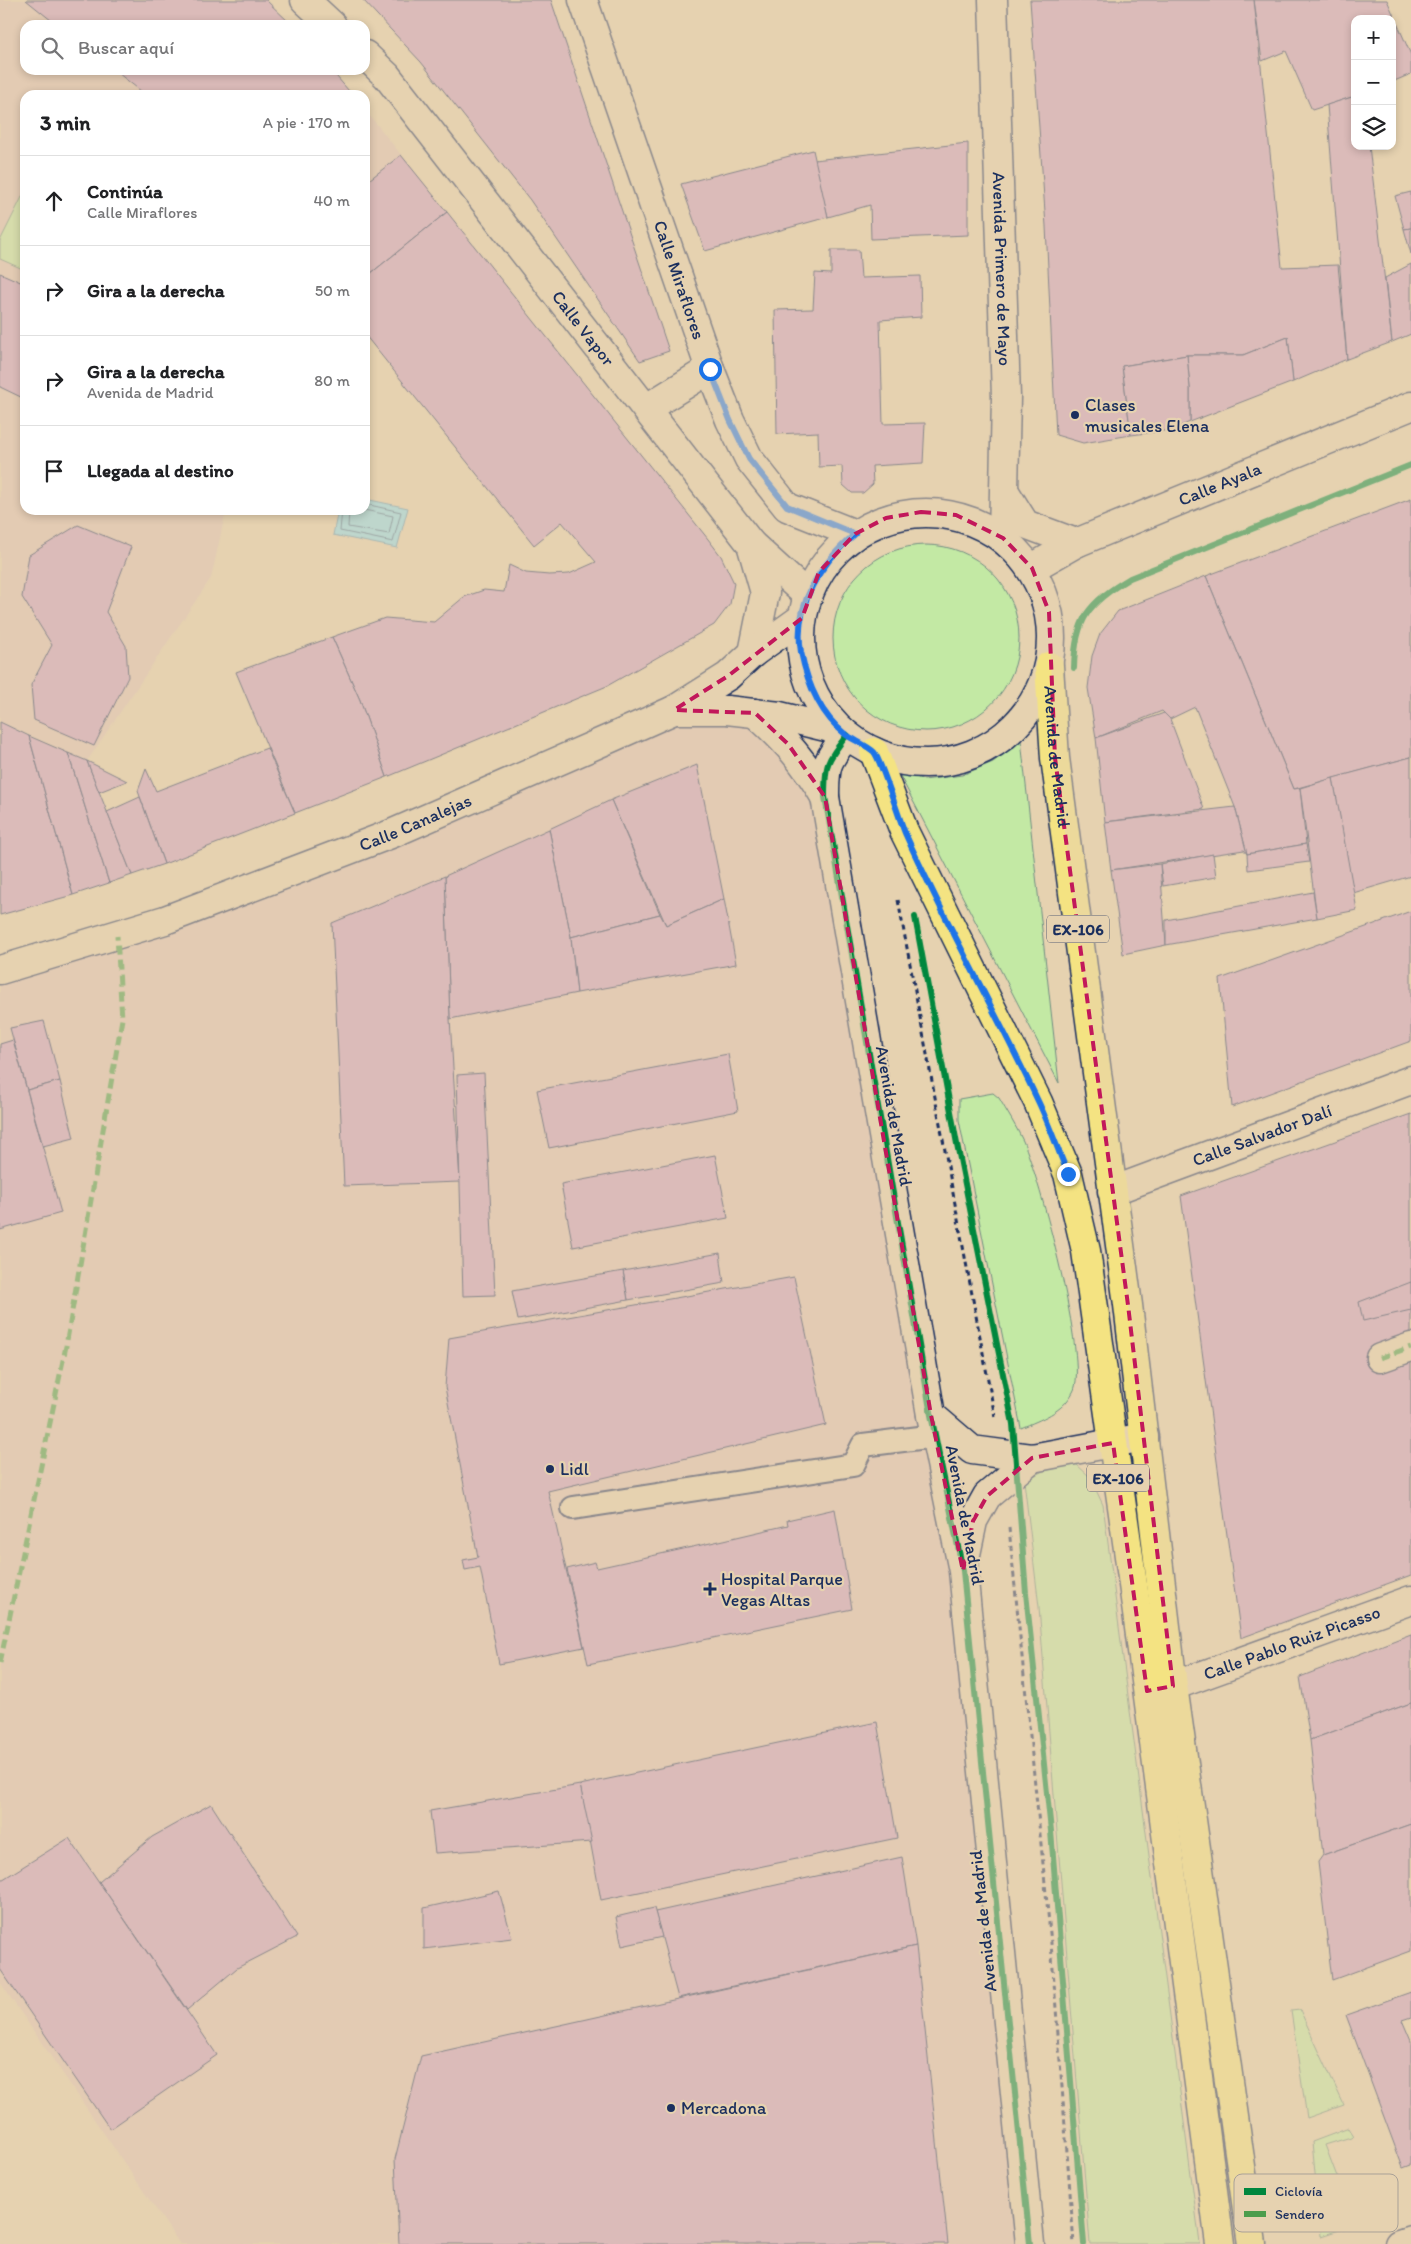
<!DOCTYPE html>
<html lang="es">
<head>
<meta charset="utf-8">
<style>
  body { margin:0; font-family:Itim,sans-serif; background:#f2f2f2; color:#202124 }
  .controls { position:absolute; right:15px; top:15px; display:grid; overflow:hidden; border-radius:10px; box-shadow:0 2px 8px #0003 }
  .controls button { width:45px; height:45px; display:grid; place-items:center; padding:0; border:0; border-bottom:1px solid #e0e0e0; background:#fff; color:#202124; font:25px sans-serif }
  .stop { position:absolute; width:15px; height:15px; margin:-11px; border:4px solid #1a73e8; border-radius:50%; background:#fff }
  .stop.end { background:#1a73e8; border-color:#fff; box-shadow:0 1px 5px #0008 }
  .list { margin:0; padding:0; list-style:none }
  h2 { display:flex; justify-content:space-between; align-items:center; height:65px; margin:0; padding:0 20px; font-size:21px }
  h2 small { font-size:16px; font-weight:400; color:#757577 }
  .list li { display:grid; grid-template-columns:32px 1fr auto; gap:15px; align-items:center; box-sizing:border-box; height:90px; padding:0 20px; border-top:1px solid #e0e0e0 }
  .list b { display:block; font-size:19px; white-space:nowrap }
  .list p { margin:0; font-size:16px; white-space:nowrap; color:#757577 }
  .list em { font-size:16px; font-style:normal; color:#757577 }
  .icon { flex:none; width:28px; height:28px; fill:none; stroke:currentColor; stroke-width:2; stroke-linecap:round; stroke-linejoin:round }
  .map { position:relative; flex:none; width:1411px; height:2244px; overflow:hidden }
  .search { position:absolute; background:#fff; box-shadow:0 2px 8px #0003; left:20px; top:20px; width:350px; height:55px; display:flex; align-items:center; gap:12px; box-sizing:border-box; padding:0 18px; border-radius:15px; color:#757577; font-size:19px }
  .panel { position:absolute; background:#fff; box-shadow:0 2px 8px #0003; left:20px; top:90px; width:350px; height:425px; border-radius:15px }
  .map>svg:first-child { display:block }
</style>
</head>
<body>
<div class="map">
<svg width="1411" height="2244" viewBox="0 0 1411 2244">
  <rect width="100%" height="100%" fill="#e6d2b0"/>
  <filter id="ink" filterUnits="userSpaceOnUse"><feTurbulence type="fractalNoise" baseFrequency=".02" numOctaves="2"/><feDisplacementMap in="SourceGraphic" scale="10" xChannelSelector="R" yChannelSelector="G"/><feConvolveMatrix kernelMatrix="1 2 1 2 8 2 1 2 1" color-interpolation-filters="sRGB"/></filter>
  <g filter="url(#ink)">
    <!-- built -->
    <g fill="#dfc3b6">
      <polygon points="0,0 38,0 67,25 25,25 25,70 119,70 148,95 25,95 25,510 226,510 211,578 87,761 0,722"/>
      <polygon points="365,110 447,212 365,278"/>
      <polygon points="727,710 807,767 931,1415 1030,2244 180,2244 0,1982 0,970 611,738"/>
    </g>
    <!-- green -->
    <g fill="#c3e9a4" stroke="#6f8c81">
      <polygon points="25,191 25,270 0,259 0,241"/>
      <circle cx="926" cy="638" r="93"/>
      <polygon points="1021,740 1059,1083 897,770 924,780 962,775 993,762"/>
      <path d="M993,1093L999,1098C1007,1112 1016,1126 1023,1141C1039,1176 1090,1365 1073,1392C1062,1413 1041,1419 1021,1428L959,1120V1099Z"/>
      <polygon points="1076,1464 1090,1477 1103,1505 1200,2244 1090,2244 1039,1607 1024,1481 1043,1471"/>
      <polygon points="1300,2010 1344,2105 1307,2118 1291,2011"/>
      <polygon points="1349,2128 1354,2136 1325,2145 1352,2216 1372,2211 1382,2216 1321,2236 1312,2142"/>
    </g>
    <!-- water -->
    <polygon fill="#8edbed" stroke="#6096b4" points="365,499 408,508 397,548 333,535 338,510 365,510"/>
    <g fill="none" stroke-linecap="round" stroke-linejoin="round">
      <!-- shore -->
      <g stroke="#497497" stroke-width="1">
        <polyline points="342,510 340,531 393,542 401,512 365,504"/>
        <polyline points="349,510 348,527 389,534 393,516 364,510"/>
      </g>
    </g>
    <!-- building -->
    <g fill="#cfa1c3" stroke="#1b2f5e">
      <polygon points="26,0 266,0 292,25 57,25"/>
      <polygon points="363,0 551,0 669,351 640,361 530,200 421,62"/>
      <polygon points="1254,0 1387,0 1411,55 1411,74 1392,82 1392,19 1355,19 1355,96 1312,110 1286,51 1262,61"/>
      <polygon points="1254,0 1282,267 1338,265 1347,359 1293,382 1288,337 1243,355 1187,355 1122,366 1131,435 1083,443 1056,435 1046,226 1030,0"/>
      <polygon points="114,70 331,70 349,91 345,95 146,95"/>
      <polygon points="1355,96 1355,146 1369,146 1392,342 1347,359 1327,105"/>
      <polygon points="968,143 968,235 871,239 870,205 828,217 814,160"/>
      <polygon points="813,150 828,217 705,251 681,184"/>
      <polygon points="401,155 447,212 365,278 365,183"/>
      <polygon points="1411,192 1411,228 1404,229 1395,196"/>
      <polygon points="447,212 708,539 721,556 734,583 730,604 714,625 607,686 387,777 360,700 332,637 385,618 434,622 464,597 484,590 504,592 509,565 526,573 549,575 569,574 596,562 562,522 534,545 365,335 365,278"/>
      <polygon points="1411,228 1411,254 1404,229"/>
      <polygon points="831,250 859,250 861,278 920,276 921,317 880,320 883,424 925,423 923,463 872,466 873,484 863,493 852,493 843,485 842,466 819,467 818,432 777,434 775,310 813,309 815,273 831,274"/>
      <polygon points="1411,264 1411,334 1392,342 1385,278"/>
      <polygon points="0,273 25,284 25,399 0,387"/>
      <polygon points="1288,337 1293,382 1190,422 1190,388 1187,355 1243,355"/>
      <polygon points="1187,355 1190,388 1190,422 1171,430 1131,435 1122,366"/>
      <polygon points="1411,499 1411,757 1294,789 1206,576"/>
      <polygon points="78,525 131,547 106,612 126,646 128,677 94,746 34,720 31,685 52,645 22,597 29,555"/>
      <polygon points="1206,576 1294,789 1300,788 1306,844 1247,854 1235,807 1195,707 1170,719 1162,711 1096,738 1088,688 1092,656 1100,634 1118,611"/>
      <polygon points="332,637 360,700 387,777 295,813 236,672"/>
      <polygon points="1164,713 1170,719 1204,809 1105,822 1096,738"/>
      <polygon points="0,722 29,736 73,895 0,915"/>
      <polygon points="29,736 68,753 109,883 73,895"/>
      <polygon points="267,748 295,813 164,864 138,791 146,769 156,791"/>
      <polygon points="68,753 87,761 132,875 109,883"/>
      <polygon points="1411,757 1411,876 1353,893 1333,778"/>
      <polygon points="87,761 127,781 99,792"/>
      <polygon points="697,765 724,899 666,925 611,800"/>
      <polygon points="1333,778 1357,910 1317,918 1300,788"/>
      <polygon points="140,797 164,864 132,875 107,812"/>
      <polygon points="611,800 660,914 571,937 549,829"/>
      <polygon points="1235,807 1247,854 1244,850 1111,870 1105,822"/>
      <polygon points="549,829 571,937 577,993 450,1019 445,876"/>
      <polygon points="1306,844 1309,862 1248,870 1247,854"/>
      <polygon points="1213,854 1216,877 1163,886 1160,864"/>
      <polygon points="1160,864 1166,945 1123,954 1111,870"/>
      <polygon points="445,876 450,1019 460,1182 344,1186 332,923"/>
      <polygon points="1313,892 1317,918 1166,945 1166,920"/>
      <polygon points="724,899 736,964 577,993 571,937 660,914 666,925"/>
      <polygon points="1411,911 1411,1041 1232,1107 1220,979"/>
      <polygon points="44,1021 60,1081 27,1090 10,1028"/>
      <polygon points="13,1040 61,1213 0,1230 0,1044"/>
      <polygon points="728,1054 738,1111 549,1148 537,1090"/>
      <polygon points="484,1073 495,1295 463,1296 457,1075"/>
      <polygon points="60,1081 74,1138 43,1146 27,1090"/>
      <polygon points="1411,1114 1411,1575 1241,1638 1181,1196"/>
      <polygon points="715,1155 728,1218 573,1247 561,1184"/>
      <polygon points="720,1253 724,1283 628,1300 623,1271"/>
      <polygon points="623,1271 628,1300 518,1320 512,1291"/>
      <polygon points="794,1277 826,1425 548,1491 584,1647 499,1664 480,1567 465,1570 463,1560 478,1557 445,1387 449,1338"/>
      <polygon points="1411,1282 1411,1310 1363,1321 1359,1302"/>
      <polygon points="835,1509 852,1609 588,1664 567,1569 595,1562 597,1568 724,1540 788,1525 787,1520"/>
      <polygon points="1411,1634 1411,1703 1310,1740 1300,1677"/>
      <polygon points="1411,1703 1411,1824 1323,1855 1310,1740"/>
      <polygon points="877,1722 897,1838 601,1900 580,1785"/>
      <polygon points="580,1785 592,1842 435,1853 430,1811"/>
      <polygon points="211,1804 297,1937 237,1968 187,2010 99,1882 152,1837"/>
      <polygon points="1411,1824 1411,1951 1332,1980 1318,1862 1323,1855"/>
      <polygon points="69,1838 217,2055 110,2129 0,1969 0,1881"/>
      <polygon points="902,1857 916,1946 678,1998 655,1912"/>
      <polygon points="499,1891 512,1938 424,1949 424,1908"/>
      <polygon points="654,1908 662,1937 622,1946 616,1917"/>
      <polygon points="916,1946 948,2244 399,2244 395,2159 421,2056"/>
      <polygon points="1411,1992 1411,2017 1402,2020 1411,2041 1411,2165 1403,2168 1346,2015"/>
    </g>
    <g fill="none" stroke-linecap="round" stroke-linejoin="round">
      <defs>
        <polyline id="lane" points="573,1508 853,1465 863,1445 935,1436"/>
        <g id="street">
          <polyline points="305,0 332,25"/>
          <path id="s1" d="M583,0L710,369L730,420L749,459L787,507L855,534"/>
          <path id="s2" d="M993,0L1006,397L1003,538"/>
          <path id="s3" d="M365,55L387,76L751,544L808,596"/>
          <polyline points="647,408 710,369"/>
          <polyline points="1005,492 1025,524 1076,543"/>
          <polyline points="751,544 765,593 753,653"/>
          <path d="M755,713C786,741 804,761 825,797"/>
          <path d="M847,735C826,762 825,764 825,797L931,1415L963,1571L1030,2244"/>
          <path id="s4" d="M1112,1191L1411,1080"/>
          <polyline points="1380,1358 1411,1347"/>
          <polyline points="931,1415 972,1450 1032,1458 1144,1437"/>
          <polyline points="965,1559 973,1521 987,1496 1032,1458"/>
          <path id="s5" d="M1151,1691L1173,1686L1411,1600"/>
          <polyline points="1399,2244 1411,2240"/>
        </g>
        <g id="secondary">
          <circle cx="926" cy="638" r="125"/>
          <path id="s6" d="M1032,568L1076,543L1411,406"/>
          <polyline points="674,710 727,710 780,716 842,731"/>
          <path id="s7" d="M0,970L165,920L391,834L611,738L674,710L728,676L753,653L802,618"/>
        </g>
        <g id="primary">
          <path id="s8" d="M1049,666L1055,758L1128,1305L1173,1686L1252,2244"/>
          <polyline points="874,752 904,831 1038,1102 1068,1174 1086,1251 1138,1620 1220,2244"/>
        </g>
      </defs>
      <!-- lane casing -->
      <use href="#lane" stroke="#1b2f5e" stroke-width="26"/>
      <!-- street casing -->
      <use href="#street" stroke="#1b2f5e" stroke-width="31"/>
      <!-- secondary casing -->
      <use href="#secondary" stroke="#1b2f5e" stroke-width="31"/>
      <!-- primary casing -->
      <use href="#primary" stroke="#1b2f5e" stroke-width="31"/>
      <!-- path -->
      <g stroke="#1b2f5e" stroke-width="3" stroke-dasharray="5 4" stroke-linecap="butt">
        <polyline points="898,900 995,1417"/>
        <polyline points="1009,1528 1051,1943 1074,2244"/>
      </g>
      <!-- lane -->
      <use href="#lane" stroke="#e6d2b0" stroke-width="22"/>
      <!-- street -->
      <use href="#street" stroke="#e6d2b0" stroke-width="28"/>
      <!-- secondary -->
      <use href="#secondary" stroke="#e6d2b0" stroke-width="28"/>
      <!-- primary -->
      <use href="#primary" stroke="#f4e382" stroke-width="28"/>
      <!-- quiet -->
      <g stroke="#4c9d4c" stroke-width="5" stroke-dasharray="10 5" stroke-linecap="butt">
        <polyline points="1380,1358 1411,1347"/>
        <polyline points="0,1663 66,1346 122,1019 117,936"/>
      </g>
      <defs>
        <g id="cycleway">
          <path d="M1074,668C1075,619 1088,603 1130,578L1411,465"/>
          <path d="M847,735C826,762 825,764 825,797L931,1415L963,1571L1030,2244"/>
          <polyline points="915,917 957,1144 1013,1424 1026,1593 1051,1831 1084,2244"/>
        </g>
      </defs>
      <!-- cycleway casing -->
      <use href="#cycleway" stroke="#e6d2b0" stroke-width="9"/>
      <!-- cycleway -->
      <use href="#cycleway" stroke="#00873e" stroke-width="6"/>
    </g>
  </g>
  <g fill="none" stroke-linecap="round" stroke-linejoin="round" filter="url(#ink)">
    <!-- route -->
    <path stroke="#1a73e8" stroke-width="6" d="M710,369L730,420L749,459L787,506L855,534C821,563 793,604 801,652C807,682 820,714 845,734C853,740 867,745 874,752C881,760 899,818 905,833C946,924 995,1010 1038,1101C1049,1124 1058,1150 1068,1174"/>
  </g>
  <!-- marked area -->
  <path d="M0 0H1411V2244H0ZM921,512L956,515L1003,538L1032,568L1049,612L1055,758L1128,1305L1173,1686L1147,1691L1113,1443L1032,1458L1005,1481L987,1496L973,1521L963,1571L931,1415L825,797L788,744L755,713L674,710L728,676L802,618L819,572L855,534L886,518Z" fill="#e6d2b0" fill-opacity=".55" fill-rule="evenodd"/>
  <path fill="none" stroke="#c2185b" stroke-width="4" stroke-dasharray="10 6" stroke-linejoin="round" d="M921,512L956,515L1003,538L1032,568L1049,612L1055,758L1128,1305L1173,1686L1147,1691L1113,1443L1032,1458L1005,1481L987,1496L973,1521L963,1571L931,1415L825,797L788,744L755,713L674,710L728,676L802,618L819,572L855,534L886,518Z"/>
  <!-- markers -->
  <g fill="#1b2f5e" stroke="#e6d2b0" stroke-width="2">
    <circle cx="1075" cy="415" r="5"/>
    <circle cx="550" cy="1469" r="5"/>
    <path d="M707.5 1581.5h5v5h5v5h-5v5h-5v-5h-5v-5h5z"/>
    <circle cx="671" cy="2108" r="5"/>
  </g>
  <g text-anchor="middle" stroke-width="4.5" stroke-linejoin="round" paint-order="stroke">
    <!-- shield labels -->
    <g fill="#e6d2b0" stroke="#586077" stroke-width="1">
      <rect x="1047" y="915.5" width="62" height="27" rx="4"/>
      <rect x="1087" y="1464.5" width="62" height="27" rx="4"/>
    </g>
    <g font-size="16" font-weight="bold" fill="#1b2f5e">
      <text x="1078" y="935">EX-106</text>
      <text x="1118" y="1484">EX-106</text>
    </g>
    <!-- street labels -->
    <g font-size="18" fill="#1b2f5e" stroke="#e6d2b0">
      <text dy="6" stroke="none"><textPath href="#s2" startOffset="269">Avenida Primero de Mayo</textPath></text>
      <text dy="6" stroke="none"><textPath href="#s1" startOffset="296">Calle Miraflores</textPath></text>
      <text dy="6" stroke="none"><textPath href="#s3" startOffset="350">Calle Vapor</textPath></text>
      <text dy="6" stroke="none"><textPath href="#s6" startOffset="206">Calle Ayala</textPath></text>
      <text dy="6" stroke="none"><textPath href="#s8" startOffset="91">Avenida de Madrid</textPath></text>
      <text dy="6" stroke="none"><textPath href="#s7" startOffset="441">Calle Canalejas</textPath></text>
      <text transform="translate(894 1116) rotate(80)" y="6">Avenida de Madrid</text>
      <text dy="6" stroke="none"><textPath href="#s4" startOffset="160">Calle Salvador Dalí</textPath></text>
      <text transform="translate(965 1515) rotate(79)" y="6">Avenida de Madrid</text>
      <text dy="6" stroke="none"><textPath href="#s5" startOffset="149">Calle Pablo Ruiz Picasso</textPath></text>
      <text transform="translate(983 1921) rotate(-96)" y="6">Avenida de Madrid</text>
    </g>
    <!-- poi labels -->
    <g font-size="18" fill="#1b2f5e" stroke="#e6d2b0" text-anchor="start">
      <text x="1085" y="411">Clases<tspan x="1085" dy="21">musicales Elena</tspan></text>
      <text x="560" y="1475">Lidl</text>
      <text x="721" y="1585">Hospital Parque<tspan x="721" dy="21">Vegas Altas</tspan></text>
      <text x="681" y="2114">Mercadona</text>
    </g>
  </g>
  <!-- legend -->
  <rect x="1234" y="2174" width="164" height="58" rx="8" fill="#e6d2b0" stroke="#a9a197" stroke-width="1"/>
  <rect x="1244" y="2188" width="22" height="7" fill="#00873e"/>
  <rect x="1244" y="2211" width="22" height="6" fill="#4c9d4c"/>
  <g font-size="14" fill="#1b2f5e">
    <text x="1275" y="2196">Ciclovía</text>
    <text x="1275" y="2219">Sendero</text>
  </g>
</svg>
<div class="controls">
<button>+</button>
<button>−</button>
<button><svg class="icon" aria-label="layers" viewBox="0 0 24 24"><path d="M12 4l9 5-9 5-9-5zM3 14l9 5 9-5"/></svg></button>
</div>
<div class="stop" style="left:710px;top:369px"></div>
<div class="stop end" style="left:1068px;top:1174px"></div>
<div class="search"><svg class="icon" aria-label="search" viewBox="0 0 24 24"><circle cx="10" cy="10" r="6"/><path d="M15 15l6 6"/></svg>Buscar aquí</div>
<section class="panel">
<h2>3 min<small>A pie · 170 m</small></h2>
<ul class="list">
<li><svg class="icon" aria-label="ahead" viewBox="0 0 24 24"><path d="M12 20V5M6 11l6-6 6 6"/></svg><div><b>Continúa</b><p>Calle Miraflores</p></div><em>40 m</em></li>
<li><svg class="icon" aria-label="right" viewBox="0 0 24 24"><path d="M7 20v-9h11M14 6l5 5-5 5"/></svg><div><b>Gira a la derecha</b></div><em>50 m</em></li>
<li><svg class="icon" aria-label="right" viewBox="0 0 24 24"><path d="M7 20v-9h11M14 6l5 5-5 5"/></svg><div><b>Gira a la derecha</b><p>Avenida de Madrid</p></div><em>80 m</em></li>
<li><svg class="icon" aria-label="arrive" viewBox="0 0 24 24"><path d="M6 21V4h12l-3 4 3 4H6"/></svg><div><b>Llegada al destino</b></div></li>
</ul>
</section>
</div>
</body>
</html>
